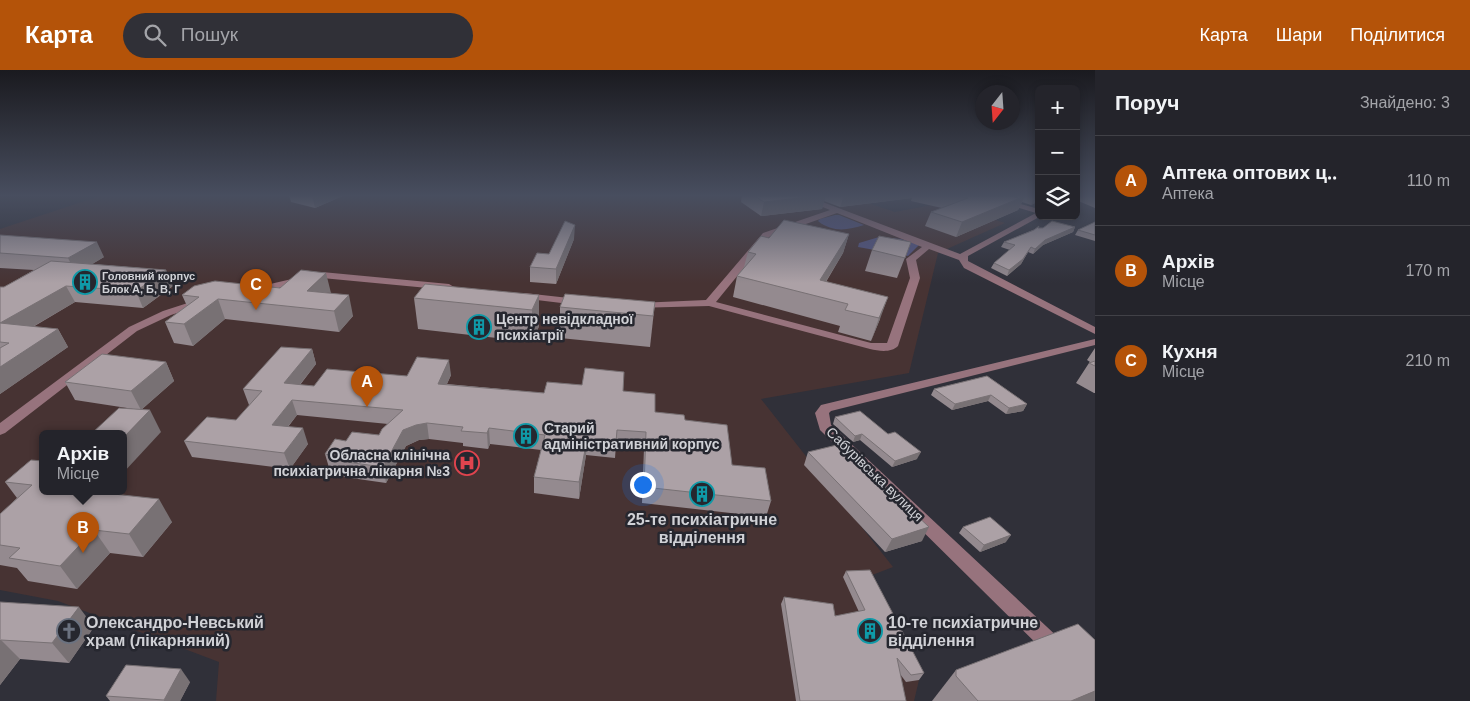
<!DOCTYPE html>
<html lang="uk">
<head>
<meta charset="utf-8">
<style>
  body { margin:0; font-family:Arial,sans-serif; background:#303037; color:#f1f3f6 }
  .controls { position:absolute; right:15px; top:15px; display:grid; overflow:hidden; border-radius:8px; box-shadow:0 2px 8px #0003 }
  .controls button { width:45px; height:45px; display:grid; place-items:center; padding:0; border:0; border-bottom:1px solid #414147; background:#24242b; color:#f1f3f6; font:25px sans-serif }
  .compass { position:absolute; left:975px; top:15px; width:45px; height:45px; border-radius:50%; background:#24242b; box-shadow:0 2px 8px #0003; rotate:197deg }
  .you { position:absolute; left:642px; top:414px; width:18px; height:18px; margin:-12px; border:4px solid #fff; border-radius:50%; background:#1a73e8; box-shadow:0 0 0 8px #1a73e833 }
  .badge { display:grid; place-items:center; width:32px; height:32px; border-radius:50%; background:#b45309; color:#fff; font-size:16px; font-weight:700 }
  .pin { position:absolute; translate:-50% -41px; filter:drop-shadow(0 1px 2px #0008) }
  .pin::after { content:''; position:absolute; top:26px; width:18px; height:15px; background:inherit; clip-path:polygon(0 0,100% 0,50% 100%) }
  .popup { position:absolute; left:39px; top:360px; width:88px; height:65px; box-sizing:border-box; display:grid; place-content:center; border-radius:8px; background:#24242b; filter:drop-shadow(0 1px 4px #0005); font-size:16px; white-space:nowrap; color:#a3a4a9 }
  .popup b { font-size:19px; color:#f1f3f6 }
  .popup::after { content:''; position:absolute; left:50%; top:100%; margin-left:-10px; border:10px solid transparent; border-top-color:#24242b }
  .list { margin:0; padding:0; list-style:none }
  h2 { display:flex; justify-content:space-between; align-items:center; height:65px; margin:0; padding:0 20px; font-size:21px }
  h2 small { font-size:16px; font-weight:400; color:#a3a4a9 }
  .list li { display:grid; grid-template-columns:32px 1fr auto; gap:15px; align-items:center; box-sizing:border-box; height:90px; padding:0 20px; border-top:1px solid #414147 }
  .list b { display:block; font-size:19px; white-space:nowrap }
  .list p { margin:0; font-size:16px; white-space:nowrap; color:#a3a4a9 }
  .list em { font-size:16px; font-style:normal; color:#a3a4a9 }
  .icon { flex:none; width:28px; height:28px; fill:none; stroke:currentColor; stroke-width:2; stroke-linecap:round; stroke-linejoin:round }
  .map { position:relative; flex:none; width:1095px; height:631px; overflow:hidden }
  header { display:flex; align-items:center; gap:30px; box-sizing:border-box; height:70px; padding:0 25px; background:#b45309; color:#fff }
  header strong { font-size:24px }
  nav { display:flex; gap:28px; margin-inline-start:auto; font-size:18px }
  .search { width:350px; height:45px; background:#303037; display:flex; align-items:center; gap:12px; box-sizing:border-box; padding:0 18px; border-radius:28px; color:#a3a4a9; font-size:19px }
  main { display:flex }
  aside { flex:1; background:#24242b }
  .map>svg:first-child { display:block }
</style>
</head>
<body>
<header>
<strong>Карта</strong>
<div class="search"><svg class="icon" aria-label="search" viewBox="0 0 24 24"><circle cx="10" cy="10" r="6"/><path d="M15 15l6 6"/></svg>Пошук</div>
<nav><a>Карта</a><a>Шари</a><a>Поділитися</a></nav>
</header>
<main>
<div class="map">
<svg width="1095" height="631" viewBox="0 0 1095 631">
  <rect width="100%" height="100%" fill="#303039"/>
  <!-- medical -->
  <path fill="#473333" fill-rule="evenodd" d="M103,125H844L895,142L942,133L1005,153L938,183L909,303L761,329L893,497L867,507L919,610L914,631H216L219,592L58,531L0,520V159ZM43,364H123V422H43Z"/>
  <!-- green -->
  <g fill="#545686">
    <path d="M835,145H839L864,155C848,160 833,163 818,151L820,149Z"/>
    <polygon points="879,167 901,169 919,175 908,186 858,177 859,173"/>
  </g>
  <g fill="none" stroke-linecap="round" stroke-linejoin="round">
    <!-- minor -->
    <g fill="#97737d" fill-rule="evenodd">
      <path d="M794,125H804L960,184L1036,143L976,125H988L1039,139V146H1041L968,186V191L1095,257V264L964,198L959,190L929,179L916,190L920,208L898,276C891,283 879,281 870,279L709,236L634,238L633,236L638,233L706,230L763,163L830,140ZM837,143L922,177L906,189L910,208L887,273H871L716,232L769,167Z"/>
      <polygon points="322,202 449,214 454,217 449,220 322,208 257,223 252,220 253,218"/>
      <polygon points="524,223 578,229 583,232 578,235 520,228 519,226"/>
      <polygon points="200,229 205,232 204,234 171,245 137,261 5,363 0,365 0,353 129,257 163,241"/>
      <polygon points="1095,269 1095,275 831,341 829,343 831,355 1062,571 1065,578 1062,585 1055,587 1048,585 820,360 815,343 821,335"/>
    </g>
  </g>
  <!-- wall -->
  <g fill="#948a8f">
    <polygon points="289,125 345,125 315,138 291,132"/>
    <polygon points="742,125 1039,125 1039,131 1031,135 1022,132 1018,140 956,167 925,156 931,142 942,138 911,131 912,128 840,137 824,131 822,139 761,146 741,132"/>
    <polygon points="1076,125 1095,125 1095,138 1076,130"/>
    <polygon points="1095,152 1095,171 1075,165 1078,160"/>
    <polygon points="1075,157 1073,162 1043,175 1033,184 1028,182 1021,194 1007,206 991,198 994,193 1010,180 1001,177 1004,172 1038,158"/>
    <polygon points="849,164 843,183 826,212 880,249 871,271 838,262 840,256 733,227 737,206 744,197 748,182 769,168"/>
    <polygon points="0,165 104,187 92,194 166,200 173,216 143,238 75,232 33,257 58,259 68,277 0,324 0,217 4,217 34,200 0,198"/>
    <polygon points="574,169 556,214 530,212 530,197 549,184"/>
    <polygon points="911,172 897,208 865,201 872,180"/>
    <polygon points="280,218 331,223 353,246 339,262 225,249 193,276 174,273 165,252 187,236 182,225"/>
    <polygon points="539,225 539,256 533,272 418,259 414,228"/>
    <polygon points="655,232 650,277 560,268 560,237"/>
    <polygon points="1095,278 1095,323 1094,323 1076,313 1089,293 1090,292 1087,290"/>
    <polygon points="312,279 316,294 300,315 314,316 407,306 451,305 447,314 544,323 623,321 655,342 685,350 771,431 766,447 642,433 644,378 616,375 615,388 586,385 579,429 534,423 534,407 541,380 490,374 488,379 463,376 463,373 429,369 419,370 406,376 386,413 344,407 342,402 330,401 325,384 346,371 379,365 388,354 297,345 288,357 308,374 290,399 192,387 184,371 236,350 250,335 249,335 243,319"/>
    <polygon points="166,292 174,311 141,340 161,362 140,340 75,330 65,312"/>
    <polygon points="987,306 1027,334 1023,341 1006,344 988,331 952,340 931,325 934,319"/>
    <polygon points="835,347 917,389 892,397 860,370 853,372 833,354"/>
    <polygon points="808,382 922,471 885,482 804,395"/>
    <polygon points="31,390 43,422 106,422 105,423 172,452 143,487 110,483 77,519 28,511 17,498 0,495 0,444 17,428 5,412"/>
    <polygon points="963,457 1006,472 980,482 959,463"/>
    <polygon points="846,501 924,603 919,610 906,612 900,604 906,631 796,631 781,534 784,527 835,546 859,542 843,507"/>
    <polygon points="0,532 94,557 69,593 20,589 0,615"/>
    <polygon points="956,600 1095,631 932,631"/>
    <polygon points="190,612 180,631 110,631 106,626"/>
  </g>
  <!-- shaded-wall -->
  <g fill="#787174">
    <polygon points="312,125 345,125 315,138"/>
    <polygon points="826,125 822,139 761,146 764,132"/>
    <polygon points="844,125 913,125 912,128 840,137"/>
    <polygon points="1038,125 1039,125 1039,131 1031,135 1035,126"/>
    <polygon points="1025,126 1018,140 956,167 962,152"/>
    <polygon points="575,155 574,169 556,214 556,199"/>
    <polygon points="1075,157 1073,162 1043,175 1033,184 1035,179 1045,170"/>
    <polygon points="849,164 843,183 817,226 820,210"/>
    <polygon points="97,172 104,187 76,204 68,188"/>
    <polygon points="1031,177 1021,194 1007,206 1009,200"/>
    <polygon points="166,200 173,216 143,238 136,221"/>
    <polygon points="326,203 331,223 307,221"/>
    <polygon points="66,216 75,232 10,270 0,253"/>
    <polygon points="349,225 353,246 339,262 334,241"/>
    <polygon points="539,225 539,256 533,272 532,240"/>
    <polygon points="888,227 880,249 871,271 879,248"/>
    <polygon points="218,229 225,249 193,276 184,254"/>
    <polygon points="58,259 68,277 0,324 0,297"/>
    <polygon points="312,279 316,294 289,328 284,313"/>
    <polygon points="449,290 451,305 440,329 438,314"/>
    <polygon points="166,292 174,311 141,340 131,321"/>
    <polygon points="991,325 988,331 952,340 955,334"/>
    <polygon points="292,330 297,345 277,370 272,355"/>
    <polygon points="1027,334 1023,341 1006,344 1009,338"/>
    <polygon points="150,340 161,362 123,403 123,368"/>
    <polygon points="427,353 429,369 419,370 406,376 386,413 383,397 403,360 416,355"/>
    <polygon points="303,358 308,374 290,399 284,383"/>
    <polygon points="489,358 490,374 488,379 487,363"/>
    <polygon points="862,364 860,370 853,372 855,366"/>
    <polygon points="587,369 586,385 579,429 579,412"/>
    <polygon points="921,382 917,389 892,397 895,391"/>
    <polygon points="159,429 172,452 143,487 129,464"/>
    <polygon points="929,457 922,471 885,482 892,469"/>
    <polygon points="94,460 110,483 77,519 60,496"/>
    <polygon points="1011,465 1006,472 980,482 984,475"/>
    <polygon points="79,537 94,557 69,593 52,573"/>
    <polygon points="1,570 20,589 0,615 0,571"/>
    <polygon points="181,599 190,612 180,631 164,631 164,630"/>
    <polygon points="1095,621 1095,631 1071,631"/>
  </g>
  <!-- building -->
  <g fill="#aca1a6" stroke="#787174">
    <polygon points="753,125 826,125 764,132"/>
    <polygon points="952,125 1008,125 1018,128 1014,125 1021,125 1025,126 962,152 931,142 968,128"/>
    <polygon points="784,150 849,164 820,210 888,227 879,248 845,240 848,234 737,206 756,184 748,182 761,166 769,168"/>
    <polygon points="565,151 575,155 556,199 530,197 537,183 549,184"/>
    <polygon points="1052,151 1075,157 1045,170 1035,179 1031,177 1023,189 1009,200 994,193 1015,175 1004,172 1034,160 1039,156 1038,158 1043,158"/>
    <polygon points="1095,152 1095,165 1078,160"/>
    <polygon points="0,165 97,172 68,188 0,183"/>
    <polygon points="879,166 911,172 905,188 872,180"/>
    <polygon points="51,191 166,200 136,221 66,216 0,253 0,217 4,217"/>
    <polygon points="301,200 326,203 307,221 349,225 334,241 218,229 184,254 165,252 199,227 182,225 194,216 215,211 280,218"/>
    <polygon points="425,214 539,225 532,240 414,228"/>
    <polygon points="565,224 655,232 653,246 560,237"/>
    <polygon points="0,253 58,259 0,297 0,278 9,273 0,272"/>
    <polygon points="281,277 312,279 284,313 314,316 327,299 407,306 417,287 449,290 438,314 544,323 547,312 582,315 585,298 624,302 623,321 655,324 655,342 684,345 685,350 727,355 732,395 765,398 771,431 644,417 646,362 617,360 616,372 587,369 579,412 534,407 545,365 489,358 487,363 461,361 463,357 427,353 416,355 403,360 383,397 339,391 342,387 325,384 335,369 346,371 352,362 379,365 382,359 403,340 292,330 272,355 303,358 284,383 184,371 207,347 236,350 262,321 243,319"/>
    <polygon points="102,284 166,292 131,321 65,312"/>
    <polygon points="1095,291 1095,296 1089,293"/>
    <polygon points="987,306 1027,334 1009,338 991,325 955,334 934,319"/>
    <polygon points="119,338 150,340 123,368 123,364 91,364"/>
    <polygon points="860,341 888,364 895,362 921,382 895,391 862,364 855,366 835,347"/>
    <polygon points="841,374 929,457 892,469 808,382"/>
    <polygon points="31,390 43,391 43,422 95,422 159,429 129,464 94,460 60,496 9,488 20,478 0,475 0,444 32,415 5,412"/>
    <polygon points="990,447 1011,465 984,475 963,457"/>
    <polygon points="870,500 924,603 911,605 897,588 906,631 800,631 784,527 833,534 835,546 865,540 846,501"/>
    <polygon points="0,532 79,537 52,573 1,570 0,571"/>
    <polygon points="1078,554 1095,570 1095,621 1071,631 978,631 956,606 956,600"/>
    <polygon points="126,595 181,599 164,630 106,626"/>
  </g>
  <!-- sky -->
  <linearGradient id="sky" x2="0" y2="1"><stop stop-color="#1a1a1f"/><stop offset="0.59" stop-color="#484e5f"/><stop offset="1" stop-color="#484e5f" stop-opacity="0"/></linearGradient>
  <rect width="1095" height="213" fill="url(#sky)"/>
  <!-- icons -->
  <defs>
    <symbol id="building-ring" viewBox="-11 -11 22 22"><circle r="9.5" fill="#26272f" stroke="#0f9aa8" stroke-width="1.5"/><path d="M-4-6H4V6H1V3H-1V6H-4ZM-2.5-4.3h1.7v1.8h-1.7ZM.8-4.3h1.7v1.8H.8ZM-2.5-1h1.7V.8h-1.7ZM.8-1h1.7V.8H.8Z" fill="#0f9aa8"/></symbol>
    <symbol id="hospital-ring" viewBox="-11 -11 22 22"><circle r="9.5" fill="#26272f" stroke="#e0444e" stroke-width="1.5"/><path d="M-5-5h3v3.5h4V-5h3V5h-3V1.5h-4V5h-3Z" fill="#e0444e"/></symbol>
    <symbol id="church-ring" viewBox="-11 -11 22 22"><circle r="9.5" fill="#26272f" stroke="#6b7280" stroke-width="1.5"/><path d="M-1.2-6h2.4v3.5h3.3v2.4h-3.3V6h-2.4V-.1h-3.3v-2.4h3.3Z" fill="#6b7280"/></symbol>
  </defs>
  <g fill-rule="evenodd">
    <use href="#building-ring" x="71" y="198" width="28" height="28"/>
    <use href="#building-ring" x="465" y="243" width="28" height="28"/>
    <use href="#building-ring" x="512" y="352" width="28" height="28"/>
    <use href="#hospital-ring" x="453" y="379" width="28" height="28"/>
    <use href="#building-ring" x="688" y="410" width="28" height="28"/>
    <use href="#church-ring" x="55" y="547" width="28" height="28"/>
    <use href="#building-ring" x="856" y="547" width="28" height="28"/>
  </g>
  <g text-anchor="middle" stroke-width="5" stroke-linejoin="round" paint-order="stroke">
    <!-- far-poi labels -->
    <g font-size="11" font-weight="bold" fill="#d0d1d6" stroke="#26272f" text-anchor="start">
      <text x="102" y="210">Головний корпус<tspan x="102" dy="13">Блок А, Б, В, Г</tspan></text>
    </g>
    <!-- poi labels -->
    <g font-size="14" font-weight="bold" fill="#d0d1d6" stroke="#26272f" text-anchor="start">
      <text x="496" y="254">Центр невідкладної<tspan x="496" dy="16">психіатрії</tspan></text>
      <text x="544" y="363">Старий<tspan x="544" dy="16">адміністративний корпус</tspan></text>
      <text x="450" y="390" text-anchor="end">Обласна клінічна<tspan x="450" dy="16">психіатрична лікарня №3</tspan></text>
    </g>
    <!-- street labels -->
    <g font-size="14" fill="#d0d1d6" stroke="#26272f">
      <text transform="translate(875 404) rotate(44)" y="5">Сабурівська вулиця</text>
    </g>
    <!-- near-poi labels -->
    <g font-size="16" font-weight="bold" fill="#d0d1d6" stroke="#26272f" text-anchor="start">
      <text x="702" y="455" text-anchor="middle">25-те психіатричне<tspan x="702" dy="18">відділення</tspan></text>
      <text x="86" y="558">Олександро-Невський<tspan x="86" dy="18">храм (лікарняний)</tspan></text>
      <text x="888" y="558">10-те психіатричне<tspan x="888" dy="18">відділення</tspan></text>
    </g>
  </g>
</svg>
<div class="controls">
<button>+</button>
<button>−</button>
<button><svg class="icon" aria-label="layers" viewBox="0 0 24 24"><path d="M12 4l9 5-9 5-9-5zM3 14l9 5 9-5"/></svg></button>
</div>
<svg class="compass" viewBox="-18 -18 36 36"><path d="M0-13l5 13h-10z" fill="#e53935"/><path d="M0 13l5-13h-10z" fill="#a3a4a9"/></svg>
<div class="you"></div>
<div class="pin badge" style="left:367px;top:337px">A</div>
<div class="pin badge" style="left:83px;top:483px">B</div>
<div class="popup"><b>Архів</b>Місце</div>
<div class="pin badge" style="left:256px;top:240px">C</div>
</div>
<aside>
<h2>Поруч<small>Знайдено: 3</small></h2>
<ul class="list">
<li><span class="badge">A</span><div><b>Аптека оптових ц‥</b><p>Аптека</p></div><em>110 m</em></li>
<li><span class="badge">B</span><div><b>Архів</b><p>Місце</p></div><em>170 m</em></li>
<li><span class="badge">C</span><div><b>Кухня</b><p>Місце</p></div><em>210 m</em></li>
</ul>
</aside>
</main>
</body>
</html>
